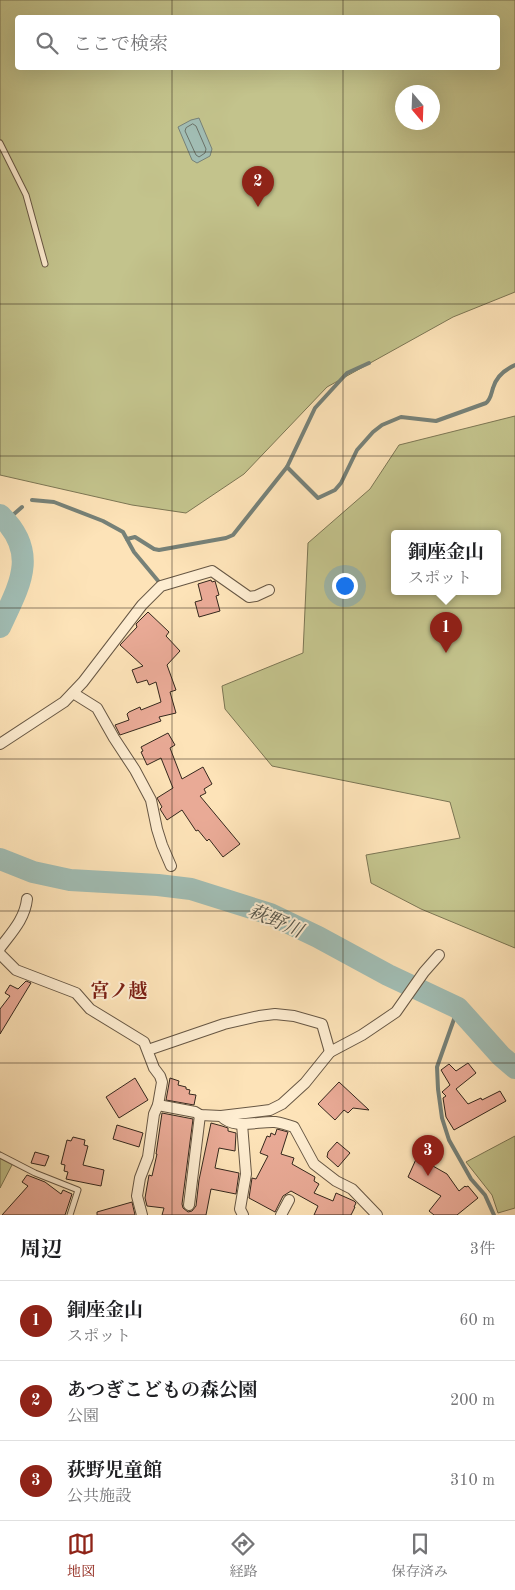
<!DOCTYPE html>
<html lang="ja">
<head>
<meta charset="utf-8">
<style>
  body { margin:0; font-family:"Old Standard TT","Noto Serif JP",serif; background:#f6f6f6; color:#202124 }
  .compass { position:absolute; left:395px; top:85px; width:45px; height:45px; border-radius:50%; background:#fff; box-shadow:0 5px 20px #0002; rotate:161deg }
  .you { position:absolute; left:344px; top:585px; width:18px; height:18px; margin:-12px; border:4px solid #fff; border-radius:50%; background:#1a73e8; box-shadow:0 0 0 8px #1a73e833 }
  .badge { display:grid; place-items:center; width:32px; height:32px; border-radius:50%; background:#8f2418; color:#fff; font-size:16px; font-weight:700 }
  .pin { position:absolute; translate:-50% -41px; filter:drop-shadow(0 1px 2px #0008) }
  .pin::after { content:''; position:absolute; top:26px; width:18px; height:15px; background:inherit; clip-path:polygon(0 0,100% 0,50% 100%) }
  .popup { position:absolute; left:391px; top:530px; width:110px; height:65px; box-sizing:border-box; display:grid; place-content:center; border-radius:5px; background:#fff; filter:drop-shadow(0 1px 4px #0005); font-size:16px; white-space:nowrap; color:#757577 }
  .popup b { font-size:19px; color:#202124 }
  .popup::after { content:''; position:absolute; left:50%; top:100%; margin-left:-10px; border:10px solid transparent; border-top-color:#fff }
  .list { margin:0; padding:0; list-style:none }
  h2 { display:flex; justify-content:space-between; align-items:center; height:65px; margin:0; padding:0 20px; font-size:21px }
  h2 small { font-size:16px; font-weight:400; color:#757577 }
  .list li { display:grid; grid-template-columns:32px 1fr auto; gap:15px; align-items:center; box-sizing:border-box; height:80px; padding:0 20px; border-top:1px solid #e0e0e0 }
  .list b { display:block; font-size:19px; white-space:nowrap }
  .list p { margin:0; font-size:16px; white-space:nowrap; color:#757577 }
  .list em { font-size:16px; font-style:normal; color:#757577 }
  .icon { flex:none; width:28px; height:28px; fill:none; stroke:currentColor; stroke-width:2; stroke-linecap:round; stroke-linejoin:round }
  .map { position:relative; flex:none; width:515px; height:1215px; overflow:hidden }
  .search { position:absolute; background:#fff; box-shadow:0 5px 20px #0002; left:15px; right:15px; top:15px; height:55px; display:flex; align-items:center; gap:12px; box-sizing:border-box; padding:0 18px; border-radius:5px; color:#757577; font-size:19px }
  .sheet { height:305px; background:#fff }
  nav { display:flex; justify-content:space-around; align-items:center; box-sizing:border-box; height:70px; border-top:1px solid #e0e0e0; background:#fff; font-size:14px; color:#757577 }
  nav a { display:grid; justify-items:center; gap:2px }
  nav .on { color:#8f2418 }
  .map>svg:first-child { display:block }
</style>
</head>
<body>
<div class="map">
<svg width="515" height="1215" viewBox="0 0 515 1215">
  <rect width="100%" height="100%" fill="#fde3b8"/>
  <filter id="stains"><feTurbulence type="fractalNoise" baseFrequency=".004" numOctaves="4"/><feColorMatrix values="0 0 0 0 .2 0 0 0 0 .09 0 0 0 0 .02 0 0 0 .5 -.17"/></filter>
  <radialGradient id="worn" r=".72"><stop offset=".6" stop-color="#630" stop-opacity="0"/><stop offset="1" stop-color="#630" stop-opacity=".3"/></radialGradient>
  <!-- green -->
  <g fill="#c3c38c" stroke="#7c7654" fill-rule="evenodd">
    <path d="M0,0H515V292L453,317L327,387L244,474L186,513L132,505L0,475ZM18,18H498V68H18ZM402,92H432V122H402Z"/>
    <path d="M515,416V948L421,909L371,883L366,855L460,838L450,802L272,766L225,709L222,686L303,653L308,543L370,489L399,445ZM395,534H497V592H395Z"/>
    <polygon points="515,1136 515,1208 498,1213 492,1195 466,1162"/>
    <polygon points="0,1157 13,1163 0,1188"/>
  </g>
  <!-- water -->
  <polygon fill="#a1bdb4" stroke="#768178" points="199,118 212,149 210,156 197,163 192,160 178,127 191,120"/>
  <g fill="none" stroke-linecap="round" stroke-linejoin="round">
    <!-- shore -->
    <polygon stroke="#6b7268" stroke-width="1" points="193,124 196,126 206,149 205,153 199,157 196,155 185,131 186,128"/>
    <!-- stream -->
    <g stroke="#768178" stroke-width="4">
      <path d="M287,467L318,498L335,490L341,483L357,450L373,432L382,425L401,417L436,421L486,403C491,399 491,394 493,388C496,377 504,370 515,365"/>
      <polyline points="32,500 54,502 103,521 123,532 134,552 159,582"/>
      <polyline points="6,521 22,507"/>
      <polyline points="127,539 135,537 154,549 159,550 226,538 233,535 287,467 315,408 347,373 369,363"/>
      <polyline points="458,1008 437,1067 438,1089 442,1118 449,1140 471,1179 485,1195 494,1215"/>
    </g>
    <!-- river -->
    <g stroke="#a1bdb4" stroke-width="22">
      <path d="M0,515C40,553 19,586 0,627"/>
      <polyline points="0,859 33,872 70,880 158,885 191,889 270,914 318,937 388,975 458,1008 501,1056 515,1068"/>
    </g>
  </g>
  <!-- building -->
  <g fill="#e9aa96" stroke="#35281d">
    <polygon points="211,580 212,582 215,581 219,595 216,596 220,611 199,617 195,602 202,600 198,584"/>
    <polygon points="148,612 169,632 166,636 180,651 167,665 176,690 170,692 176,713 159,717 161,721 120,735 115,725 129,720 127,714 129,712 140,707 141,710 161,702 156,682 149,685 147,680 137,683 132,670 143,666 120,645 137,627 136,624"/>
    <polygon points="168,733 175,745 170,748 182,779 203,767 212,784 204,789 206,793 200,796 240,844 223,857 209,839 207,841 198,830 196,831 182,810 167,820 160,809 162,807 157,798 173,788 161,758 147,765 141,752 143,751 141,747"/>
    <polygon points="26,981 31,983 0,1034 0,1009 10,996 5,993 10,985 18,989"/>
    <polygon points="468,1063 476,1073 456,1089 468,1104 481,1098 482,1100 500,1091 506,1101 454,1130 446,1117 443,1098 446,1096 442,1092 450,1085 441,1070 449,1064 456,1071"/>
    <polygon points="135,1078 148,1100 119,1118 106,1097"/>
    <polygon points="170,1078 179,1081 178,1085 186,1087 186,1089 190,1090 189,1094 196,1095 194,1105 166,1100"/>
    <polygon points="339,1082 369,1110 353,1108 348,1113 344,1110 335,1120 318,1104"/>
    <polygon points="162,1113 193,1119 182,1204 183,1208 188,1212 192,1211 196,1206 199,1180 211,1123 222,1126 228,1128 228,1131 236,1133 235,1151 219,1148 215,1168 239,1173 236,1194 211,1189 206,1215 162,1215 164,1208 147,1206 145,1198 149,1175 152,1176 157,1154 156,1154"/>
    <polygon points="117,1125 143,1133 139,1147 113,1139"/>
    <polygon points="277,1129 288,1132 281,1154 294,1158 292,1164 315,1177 314,1181 319,1184 314,1193 333,1201 336,1193 354,1201 356,1203 354,1207 355,1207 351,1215 314,1215 318,1206 291,1191 283,1196 275,1212 249,1198 252,1178 256,1179 268,1156 260,1153 267,1136 270,1137 271,1133 275,1135"/>
    <polygon points="73,1137 85,1140 84,1145 88,1146 83,1165 104,1170 101,1186 66,1179 68,1172 64,1171 65,1165 61,1164 67,1140 71,1141"/>
    <polygon points="337,1142 350,1153 338,1167 327,1157 328,1152"/>
    <polygon points="35,1152 49,1156 45,1166 31,1163"/>
    <polygon points="417,1157 447,1174 459,1191 465,1186 466,1187 468,1186 478,1198 457,1215 434,1215 429,1211 441,1196 408,1177"/>
    <polygon points="27,1175 45,1182 61,1194 63,1190 72,1194 65,1215 2,1215 28,1186 22,1182"/>
    <polygon points="132,1202 135,1215 97,1215 97,1212"/>
  </g>
  <g fill="none" stroke-linecap="round" stroke-linejoin="round">
    <defs>
      <g id="service">
        <polyline points="0,143 26,195 45,264"/>
        <polyline points="0,1155 35,1173 78,1190 70,1215"/>
      </g>
      <g id="minor">
        <polyline points="73,693 97,708 114,738 135,770 151,800 157,829 162,845 171,866"/>
        <polyline points="0,744 64,702 83,682 142,605 161,586 212,571 249,597 256,596 269,590"/>
        <path d="M0,948C11,933 25,919 27,899"/>
        <polyline points="0,954 16,970 76,993 90,1009 144,1042 154,1068 160,1076 162,1082 158,1105 154,1114 148,1157 140,1178 137,1196 142,1215"/>
        <polyline points="148,1050 224,1024 259,1016 275,1014 294,1016 322,1024 330,1052"/>
        <path d="M158,1105L195,1112L200,1115L221,1116C234,1130 258,1121 275,1122C281,1123 288,1125 294,1127L314,1164L336,1181L352,1189L377,1215"/>
        <polyline points="221,1116 270,1110 282,1104 305,1083 330,1052 362,1035 396,1012 424,972 439,955"/>
        <polyline points="242,1124 246,1174 240,1209 243,1215"/>
        <polyline points="189,1205 200,1115"/>
        <polyline points="281,1215 289,1200"/>
      </g>
    </defs>
    <!-- service casing -->
    <use href="#service" stroke="#675744" stroke-width="7"/>
    <!-- minor casing -->
    <use href="#minor" stroke="#675744" stroke-width="12"/>
    <!-- service -->
    <use href="#service" stroke="#feedd1" stroke-width="5"/>
    <!-- minor -->
    <use href="#minor" stroke="#feedd1" stroke-width="10"/>
  </g>
  <!-- grid -->
  <path fill="none" stroke="#35281d" stroke-width="1" stroke-opacity="0.55" d="M172,0V18M343,0V18M172,68V1215M343,68V1215M0,152H515M0,304H515M0,456H515M0,608H515M0,759H515M0,911H515M0,1063H515"/>
  <g text-anchor="middle" stroke-width="4" stroke-linejoin="round" paint-order="stroke">
    <!-- water labels -->
    <g font-size="19" font-style="italic" fill="#55554a" stroke="#feedd1">
      <text transform="translate(276 920) rotate(23)" y="7">萩野川</text>
    </g>
    <!-- neighbourhood labels -->
    <g font-size="19" font-weight="bold" fill="#7a1f14" stroke="#feedd1">
      <text x="119" y="997">宮ノ越</text>
    </g>
  </g>
  <rect width="100%" height="100%" filter="url(#stains)"/>
  <rect width="100%" height="100%" fill="url(#worn)"/>
</svg>
<svg class="compass" viewBox="-18 -18 36 36"><path d="M0-13l5 13h-10z" fill="#e53935"/><path d="M0 13l5-13h-10z" fill="#757577"/></svg>
<div class="you"></div>
<div class="pin badge" style="left:446px;top:653px">1</div>
<div class="popup"><b>銅座金山</b>スポット</div>
<div class="pin badge" style="left:258px;top:207px">2</div>
<div class="pin badge" style="left:428px;top:1176px">3</div>
<div class="search"><svg class="icon" aria-label="search" viewBox="0 0 24 24"><circle cx="10" cy="10" r="6"/><path d="M15 15l6 6"/></svg>ここで検索</div>
</div>
<section class="sheet">
<h2>周辺<small>3件</small></h2>
<ul class="list">
<li><span class="badge">1</span><div><b>銅座金山</b><p>スポット</p></div><em>60 m</em></li>
<li><span class="badge">2</span><div><b>あつぎこどもの森公園</b><p>公園</p></div><em>200 m</em></li>
<li><span class="badge">3</span><div><b>荻野児童館</b><p>公共施設</p></div><em>310 m</em></li>
</ul>
</section>
<nav>
<a class="on"><svg class="icon" aria-label="map" viewBox="0 0 24 24"><path d="M3 6l6-2 6 2 6-2v14l-6 2-6-2-6 2zM9 4v14M15 6v14"/></svg>地図</a>
<a><svg class="icon" aria-label="directions" viewBox="0 0 24 24"><path d="M12 3l9 9-9 9-9-9zM9 14v-3h6M13 9l2 2-2 2"/></svg>経路</a>
<a><svg class="icon" aria-label="saved" viewBox="0 0 24 24"><path d="M7 4h10v16l-5-4-5 4z"/></svg>保存済み</a>
</nav>
</body>
</html>
